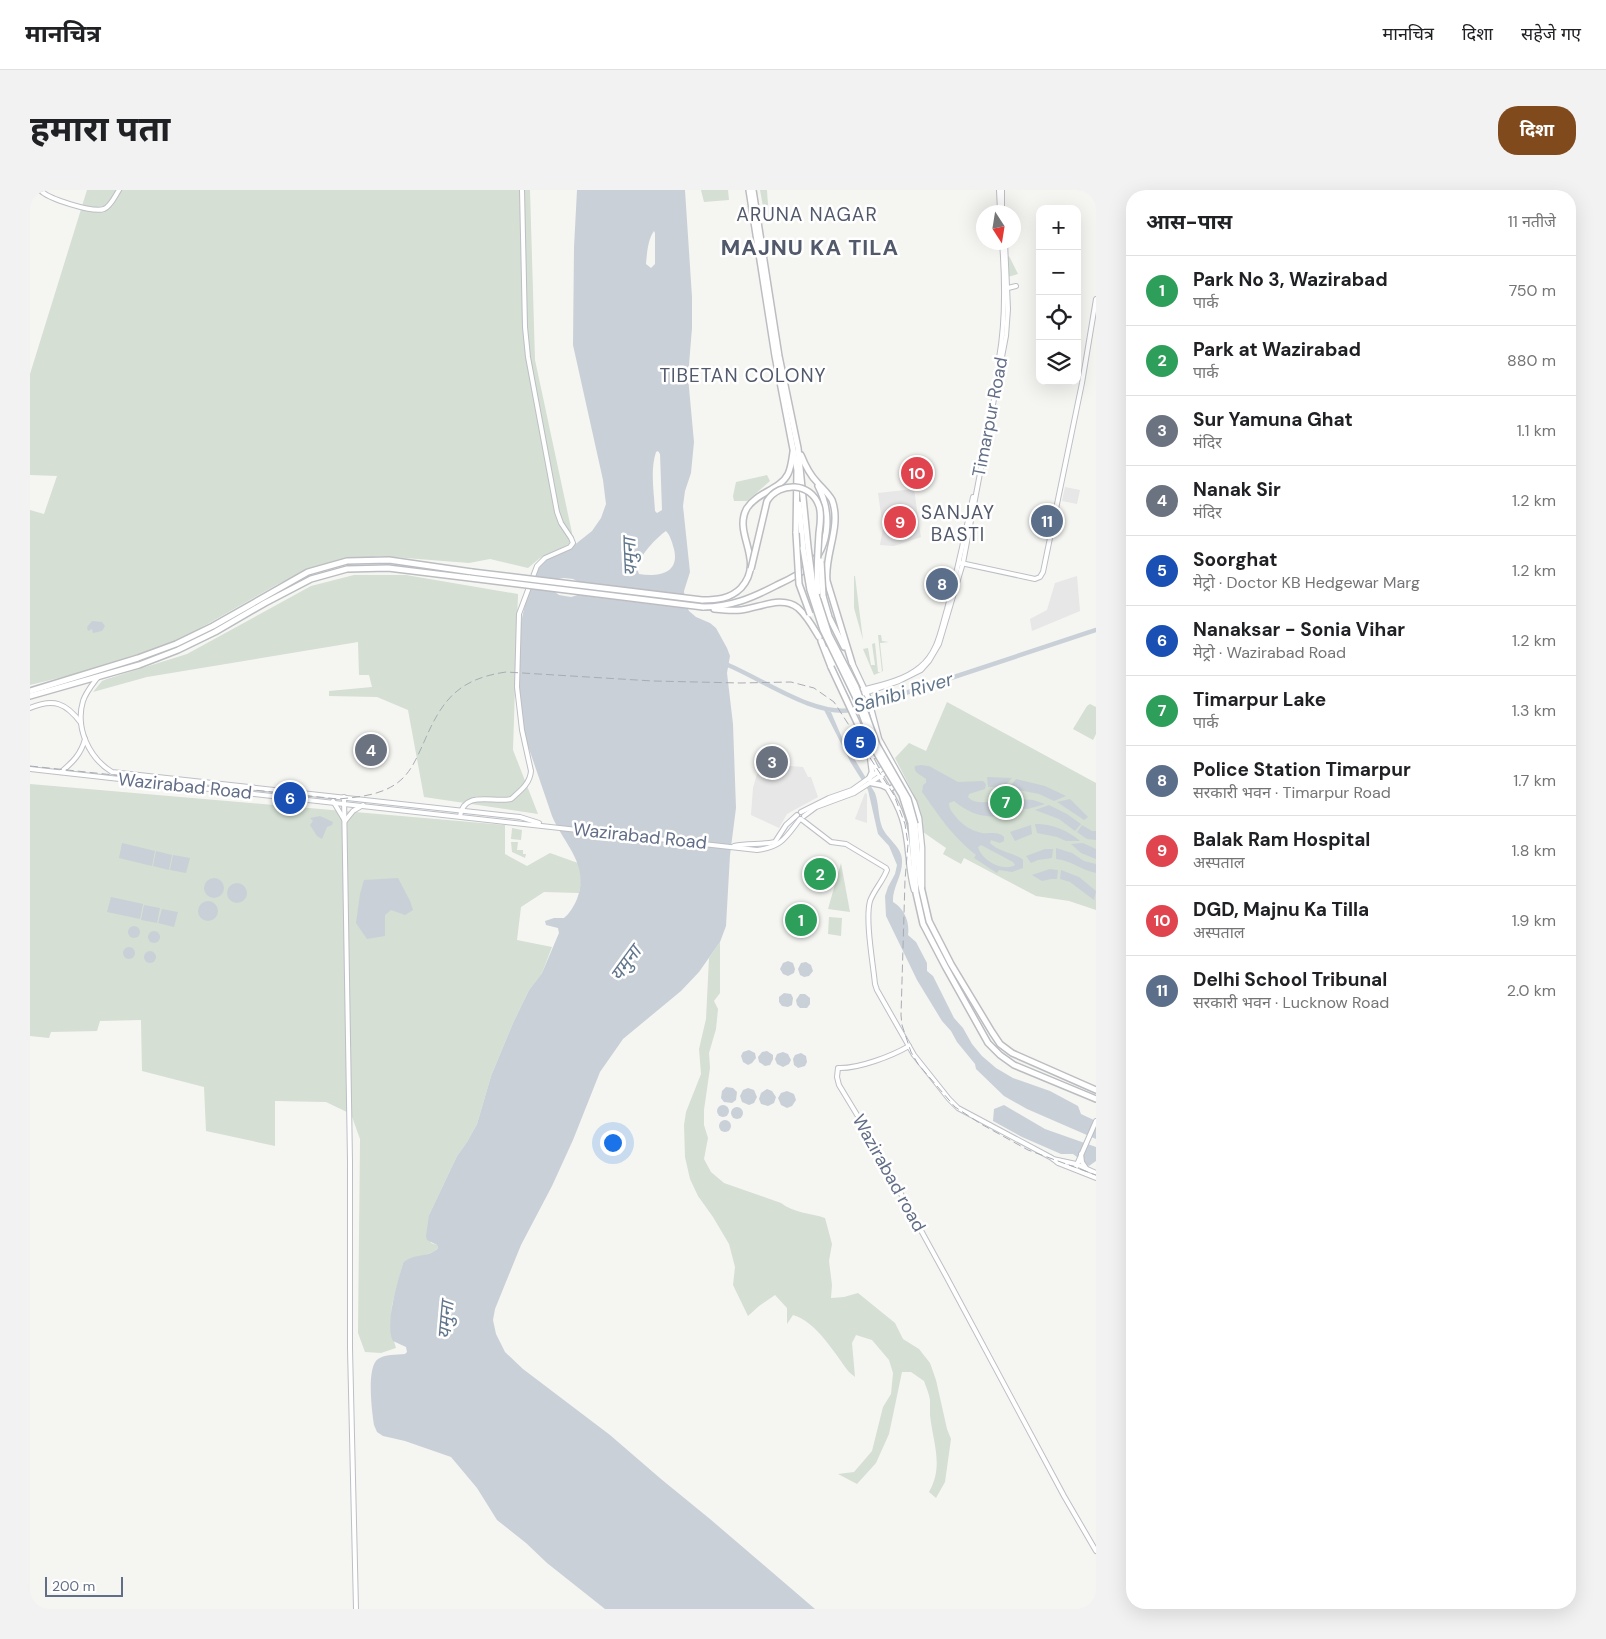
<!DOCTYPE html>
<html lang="hi">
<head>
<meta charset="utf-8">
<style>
  body { margin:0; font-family:"DM Sans","Noto Sans Devanagari",sans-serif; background:#f2f2f2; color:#202124 }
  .controls { position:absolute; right:15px; top:15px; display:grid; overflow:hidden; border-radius:10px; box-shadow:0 5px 20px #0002 }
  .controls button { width:45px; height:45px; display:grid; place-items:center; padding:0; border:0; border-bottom:1px solid #e0e0e0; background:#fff; color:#202124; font:25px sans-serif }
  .compass { position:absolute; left:946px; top:15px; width:45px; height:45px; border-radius:50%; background:#fff; box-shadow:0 5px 20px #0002; rotate:168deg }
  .scale { position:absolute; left:15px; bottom:12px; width:78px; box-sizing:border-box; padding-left:5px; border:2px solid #626e87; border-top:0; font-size:14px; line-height:18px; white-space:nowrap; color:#626e87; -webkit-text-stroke:4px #fff; paint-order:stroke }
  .you { position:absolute; left:582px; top:952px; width:18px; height:18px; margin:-12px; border:4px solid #fff; border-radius:50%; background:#1a73e8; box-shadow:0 0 0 8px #1a73e833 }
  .badge { display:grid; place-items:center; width:32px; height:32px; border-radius:50%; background:#804a1c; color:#fff; font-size:16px; font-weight:700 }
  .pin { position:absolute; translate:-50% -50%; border:2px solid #fff; box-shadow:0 1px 5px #0006 }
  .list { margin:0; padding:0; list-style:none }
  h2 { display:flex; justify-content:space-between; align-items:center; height:65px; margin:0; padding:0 20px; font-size:21px }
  h2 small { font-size:16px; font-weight:400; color:#757577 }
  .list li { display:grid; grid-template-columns:32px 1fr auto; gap:15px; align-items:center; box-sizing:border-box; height:70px; padding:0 20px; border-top:1px solid #e0e0e0 }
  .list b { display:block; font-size:19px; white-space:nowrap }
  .list p { margin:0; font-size:16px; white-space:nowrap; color:#757577 }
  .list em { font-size:16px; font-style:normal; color:#757577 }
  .icon { flex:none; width:28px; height:28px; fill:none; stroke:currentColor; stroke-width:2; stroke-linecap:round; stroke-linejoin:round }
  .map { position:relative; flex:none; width:1066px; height:1419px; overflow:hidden; border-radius:20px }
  header { display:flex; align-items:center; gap:30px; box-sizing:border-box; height:70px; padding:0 25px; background:#fff; border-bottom:1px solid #e0e0e0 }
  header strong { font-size:24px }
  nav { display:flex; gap:28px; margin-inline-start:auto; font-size:18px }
  .intro { display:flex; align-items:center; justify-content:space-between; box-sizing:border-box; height:120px; padding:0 30px }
  h1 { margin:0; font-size:35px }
  .button { padding:12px 22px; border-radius:20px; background:#804a1c; color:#fff; font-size:18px; font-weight:700 }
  main { display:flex; gap:30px; padding:0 30px }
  aside { flex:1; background:#fff; border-radius:20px; box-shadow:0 5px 20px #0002 }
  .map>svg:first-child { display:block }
</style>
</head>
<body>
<header>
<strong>मानचित्र</strong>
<nav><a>मानचित्र</a><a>दिशा</a><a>सहेजे गए</a></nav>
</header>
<div class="intro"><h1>हमारा पता</h1><a class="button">दिशा</a></div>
<main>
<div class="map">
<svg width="1066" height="1419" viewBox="0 0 1066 1419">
  <rect width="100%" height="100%" fill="#f5f6f2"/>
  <!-- built -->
  <g fill="#e6e7e6">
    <polygon points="1035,297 1050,300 1047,314 1032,311"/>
    <polygon points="884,299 891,347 864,356 850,355 853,338 848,303"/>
    <polygon points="1047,386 1050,421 1002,441 1000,429 1017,420 1025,393"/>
    <polygon points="749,575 773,577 778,587 781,587 788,607 757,624 749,638 721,625 723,598 727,584"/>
    <polygon points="835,603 837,604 837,633 825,629"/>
  </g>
  <!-- green -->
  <g fill="#d5dfd3">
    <polygon points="57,0 500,0 505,170 542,343 539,354 510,368 498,378 460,369 439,373 350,366 295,374 248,394 151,449 94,472 0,495 0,320 14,324 27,286 0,285 0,184"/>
    <polygon points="671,0 698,0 699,10 674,12"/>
    <polygon points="730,0 737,0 738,15 733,17"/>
    <polygon points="979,66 988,84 978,87 978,67"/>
    <polygon points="737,285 740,291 717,311 704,311 703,306 706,292"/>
    <polygon points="324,385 376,385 488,404 483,560 508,624 394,607 378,520 347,507 299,506 299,501 342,497 339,485 329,485 328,452 117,487 63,502 72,491 77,489 157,464 281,396"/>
    <polygon points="824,386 825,386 833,450 824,418"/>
    <polygon points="848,445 851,445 852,451 859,452 850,453 853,481 844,485 833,459 838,458 841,475 845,475 842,454 845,453 848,482 852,482"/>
    <polygon points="917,512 1066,593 1066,720 1039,711 1006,706 934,668 931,674 913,664 916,658 893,642 884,605 865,568 879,553 896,561"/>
    <polygon points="1060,514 1066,517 1066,544 1063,550 1043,539 1057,516"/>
    <polygon points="0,594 475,635 475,664 497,676 520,663 548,673 552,688 549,703 514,702 491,717 487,750 522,757 512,783 499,800 483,833 461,886 447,934 437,952 427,966 399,1025 401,1053 407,1055 408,1058 403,1062 373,1073 362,1115 360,1138 366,1158 351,1163 335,1162 328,1143 330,949 321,924 296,912 245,911 245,956 176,941 174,897 112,881 111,830 70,831 67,841 21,842 19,848 0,846"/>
    <polygon points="482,638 492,640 491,650 481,649"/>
    <polygon points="481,652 488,652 487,660 493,660 493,664 496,664 495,668 482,662"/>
    <polygon points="811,673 820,722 798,719"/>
    <polygon points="799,727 812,728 811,746 798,744"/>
    <path d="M690,752V803L684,811L688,819L686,839L679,863L680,878L674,920V935L678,948L674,969L681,982L694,993L751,1013C763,1023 781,1023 795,1028L802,1054L799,1071L802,1095L801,1108L814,1107L828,1103L865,1133L873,1149L889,1159L900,1173L906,1190L917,1239L921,1249L915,1292L906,1308L899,1302C914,1276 903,1253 900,1225C900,1220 900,1215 900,1210C899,1203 896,1197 894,1191L881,1182H872L859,1244L846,1273L827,1294L808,1284L824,1282L842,1261L853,1217L861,1204L863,1183L859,1170L842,1150L826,1145L822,1153L825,1187L819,1182C805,1164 786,1131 763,1125L757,1134V1118L745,1105L729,1116L718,1126L703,1095L705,1077L699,1054L683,1027L668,1006L660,989L655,967L654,935L656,922L671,884L669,859L676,829L679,768Z"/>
  </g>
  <!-- water -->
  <g fill="#cad0d7" fill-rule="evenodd">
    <path d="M547,0H655L662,107V138L658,187L664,252L661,283L655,301L653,316L660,382L654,401L655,413L659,421L666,427L680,433L686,438L697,458L700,466L697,483L703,534L706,618L700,665L696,736L690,752L669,782L651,801L593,849L570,882L543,950L522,996L491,1055L465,1119L463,1130L466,1144L475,1162L493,1179L580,1245L631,1289L680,1329L785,1419H575L517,1373L496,1353L467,1330L447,1298L421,1267L375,1251L353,1246L347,1242L344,1235C342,1222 336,1177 348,1169C355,1164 366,1165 375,1164L377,1162L376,1157L363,1151C354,1135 368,1091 373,1073C383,1063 399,1068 408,1058L407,1055L397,1050L396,1046L399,1025L427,966L437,952L447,934L461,886L483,833L499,800L512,783L529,743L528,738L516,735L515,731L524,728H534C540,723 544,716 547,709C560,675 535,656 522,626L494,544L490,508V437L498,401L511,374L517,369L538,360L562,341L571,328L576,314L573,290L543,155L544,57ZM624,41L625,43V74L621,78L616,74C617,63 618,49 624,41ZM628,261L630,264L632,320L627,323L625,321C624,302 620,280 626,262ZM636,341C640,345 642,352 644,359C650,384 628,387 609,384C602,372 626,348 636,341Z"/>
    <polygon points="62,431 72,432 75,436 72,441 63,443 62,439 58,441 57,437"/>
    <path d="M794,520L801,522L813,550L845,603C849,614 848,626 852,637C857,649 872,657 872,670C873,685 862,698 863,712C874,718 880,732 878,745L886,752L897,773V781L903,786L924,828L933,838L942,854L952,866L966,878L983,888L1020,901L1048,916L1051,924L1066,931V949L997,919L974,906L946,879L945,874L927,852L921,841L912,831L887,790L856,726L855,706L858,697L865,684L867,675L859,656L848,644L838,600L821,573Z"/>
    <path d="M891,575L899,576L928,592L953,591L956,594L955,599L939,604L938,607C946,616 959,610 969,613L971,621L968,626C950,628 938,622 924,611L919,613C919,619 922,622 926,627C932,635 942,641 952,643C960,644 968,641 974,647V651L970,653L961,650L960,653C968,662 991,665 993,670C993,671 993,677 993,678L982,682L969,680L967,683L944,668L946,665C921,645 910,627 892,602L893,595L896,593V589C892,585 883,583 885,576ZM951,655L983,672L985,675C973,682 952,671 948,657Z"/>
    <polygon points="957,587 982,588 974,597 958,597"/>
    <polygon points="986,589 1015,596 1036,606 1024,611 1009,604 979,598"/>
    <polygon points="986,609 1003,610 1015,614 998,619 986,618 975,620 973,610"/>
    <polygon points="1040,609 1058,627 1054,630 1027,612"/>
    <polygon points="1019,615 1037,624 1051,634 1045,641 1029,629 1005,620"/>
    <polygon points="290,626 303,632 302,635 297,637 292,649 287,646 280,635 283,631 280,628"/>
    <path d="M1005,634C1023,634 1037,640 1050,651H1036L1027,647L1007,643Z"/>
    <polygon points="1001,635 1002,644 985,651 980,642"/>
    <polygon points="1052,635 1062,641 1066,641 1066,650 1057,649 1047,642"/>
    <polygon points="92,653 125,661 122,676 89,668"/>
    <polygon points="1053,653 1066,659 1066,669 1051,663 1041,654"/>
    <path d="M1026,658L1042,663L1054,671L1066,674V683C1051,680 1040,670 1026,669Z"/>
    <polygon points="1015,659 1023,659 1022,668 1008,670 1001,673 996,666"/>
    <polygon points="126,661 142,665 139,680 123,676"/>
    <polygon points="143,665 160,668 156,683 140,680"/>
    <polygon points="1020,679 1028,680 1027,689 1021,689 1012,691 1002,685"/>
    <polygon points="1031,680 1049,687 1066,701 1064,710 1040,692 1030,689"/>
    <polygon points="368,688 380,711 383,720 375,725 361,720 355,725 355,746 337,749 326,733 330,704 334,690"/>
    <circle cx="184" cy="698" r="10"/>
    <circle cx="207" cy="703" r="10"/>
    <polygon points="81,707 113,714 110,729 77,722"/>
    <circle cx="178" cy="721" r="10"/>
    <polygon points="114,715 130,718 127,733 111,730"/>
    <polygon points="132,719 148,722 144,737 128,733"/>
    <circle cx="104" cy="742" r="6"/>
    <circle cx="124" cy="747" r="6"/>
    <circle cx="99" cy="763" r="6"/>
    <circle cx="120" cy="767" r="6"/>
    <polygon points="758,771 763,773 765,779 764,783 758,786 753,784 750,779 753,773"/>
    <polygon points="776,772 781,775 783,781 779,786 774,787 770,785 768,779 771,773"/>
    <polygon points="754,803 761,804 763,808 762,815 758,817 752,816 749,812 749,807"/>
    <polygon points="770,804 775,804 780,808 780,814 777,818 770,818 767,815 766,810"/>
    <polygon points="719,860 725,863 726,868 722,873 718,875 713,872 711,866 713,862"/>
    <polygon points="737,861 743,865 743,869 740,875 735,876 729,872 728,867 732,862"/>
    <polygon points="753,862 758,864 761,870 759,874 753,877 747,874 745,869 747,864"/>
    <polygon points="771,863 776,866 777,872 775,876 768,878 764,875 763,869 765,865"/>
    <polygon points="696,897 703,898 707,902 706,910 702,913 694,912 691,908 692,901"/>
    <polygon points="718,898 724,900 727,907 724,913 719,915 712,912 710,906 713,900"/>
    <polygon points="737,899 742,901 746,907 744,913 738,916 731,914 729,909 731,903"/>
    <polygon points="757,901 764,904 766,910 762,916 757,918 751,915 748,908 751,903"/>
    <polygon points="974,915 1015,939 1066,957 1066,971 1059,976 1043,964 1031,964 992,947 963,931 964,919"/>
    <circle cx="693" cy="921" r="6"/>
    <circle cx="707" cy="923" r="6"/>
    <circle cx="695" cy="936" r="6"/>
  </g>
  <!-- pier -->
  <polygon fill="#f5f6f2" points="502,386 527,389 534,388 543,389 549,392 657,406 658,413 661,419 548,405 541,407 529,405 525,402 496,398"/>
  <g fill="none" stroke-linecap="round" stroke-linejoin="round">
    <!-- river -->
    <g stroke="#cad0d7" stroke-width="4.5">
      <path d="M693,473C730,487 783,527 822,520"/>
      <polyline points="830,518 1066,440"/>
    </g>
    <defs>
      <g id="secondary">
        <path d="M10,0C18,9 63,23 74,19C81,16 85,6 89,0"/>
        <polyline points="969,0 970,22"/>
        <polyline points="972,0 972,22"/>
        <polyline points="978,98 986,96"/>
        <path d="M969,168C976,129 975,91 972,52"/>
        <polyline points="931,373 1005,389 1010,387 1013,382 1052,193 1066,109"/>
        <path d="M68,487C62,495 56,502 53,511C45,538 59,568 82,582L490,627L509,633"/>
        <path d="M827,501C847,496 874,491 890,477C908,463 911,439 917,419C927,382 935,345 943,307"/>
        <polyline points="829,505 869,491 891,480 899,471 909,454 933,373 976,146 978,119 975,52"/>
        <path d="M0,518C24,508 36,513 51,533"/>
        <path d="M0,579L727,660C752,657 756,647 770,629"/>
        <path d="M31,582C43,572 51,564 55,549"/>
        <polyline points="314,607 320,971 320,1158 326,1419"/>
        <polyline points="303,611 315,631 323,621 333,615"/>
        <polyline points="771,622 799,608 822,600 856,576"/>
        <path d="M430,626C434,600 463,613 481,609C490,601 500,594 501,581L492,540L487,497L489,424L507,376L515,368L540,357L543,353L541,348L531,333L527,322L498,167L495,137L492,0"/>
        <polyline points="774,626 786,617 824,603 858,581"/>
        <path d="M771,629L801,652L816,654L856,678L857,680C853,691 844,700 840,711C835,730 843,773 845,794L847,800L884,865L919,909L928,918L1022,968L1028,973L1066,988"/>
        <path d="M704,656C718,653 731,655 745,652L756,635L767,625"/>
        <path d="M879,856C862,866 828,879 808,878L807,887L809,895L832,933L916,1086L1034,1306L1066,1361"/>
        <polyline points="1051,964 1052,972 1056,978"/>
        <polyline points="1023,969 1046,974 1066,983"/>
        <polyline points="1045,979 1066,931"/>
      </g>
      <g id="primary">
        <polyline points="796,459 822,507 832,540"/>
        <polyline points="822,473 838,507 849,549 884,612 889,628 892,658 892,697"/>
        <path d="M835,548C836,554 838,560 840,566C849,588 865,605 872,628C880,651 877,676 884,700"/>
        <polyline points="839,589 842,582 840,567 850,564"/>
        <polyline points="841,593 851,595 860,599 869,593"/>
      </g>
      <g id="highway">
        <polyline points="719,0 745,166 767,280 766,343"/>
        <polyline points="723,0 749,166 768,258 778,357"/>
        <path d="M771,265C775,275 779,284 787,292C792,298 798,303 802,310C812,336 794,365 797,391L822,473"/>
        <polyline points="769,314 773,358"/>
        <polyline points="793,406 799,427 814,457"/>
        <path d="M672,410C687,410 700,409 711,398C736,370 702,344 717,318C727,302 750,300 758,284C761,278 762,269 763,262"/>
        <path d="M673,417C701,417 722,408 747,395C758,390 771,384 780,375C801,354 801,321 788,296"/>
        <path d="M684,419C693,420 702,421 711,420C729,418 752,405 768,418C777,426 783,437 789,447"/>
        <polyline points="791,451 801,477"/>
        <polyline points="0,501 108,468 146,454 183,436 278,382 317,371 359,370 442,382"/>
        <polyline points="0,506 109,475 148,460 185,442 235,413 281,389 317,379 358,378 440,388"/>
        <polyline points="881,633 886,703 893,734 915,776 958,853 970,865 984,875 1066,909"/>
        <polyline points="885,634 890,692 899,731 921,774 962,842 970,854 982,863 1066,900"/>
      </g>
    </defs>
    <!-- secondary casing -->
    <use href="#secondary" stroke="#bcbfc5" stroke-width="6"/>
    <!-- primary casing -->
    <use href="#primary" stroke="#bcbec3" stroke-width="7"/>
    <!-- highway casing -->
    <use href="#highway" stroke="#bbbdc1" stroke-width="8"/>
    <!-- secondary -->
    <use href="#secondary" stroke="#fff" stroke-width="4"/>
    <!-- primary -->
    <use href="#primary" stroke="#fff" stroke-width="4.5"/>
    <!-- highway -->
    <use href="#highway" stroke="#fff" stroke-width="5"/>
    <!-- rail -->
    <path stroke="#a9acb4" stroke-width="1" stroke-dasharray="8 4" stroke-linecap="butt" d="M0,576L308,609C330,607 356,605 373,588C383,578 388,565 394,552C412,510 428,489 476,482L623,491L710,493L761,492L784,498L804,512L864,605L875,634L878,654L875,690L871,825L872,835L881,862L888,874L925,917L951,934L998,960L1066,985"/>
    <defs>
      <g id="highway-bridge">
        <polyline points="766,343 769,394 780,424"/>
        <polyline points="778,357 783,395 799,445 826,497 847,555 878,609 885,634"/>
        <polyline points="773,358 780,400 793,440 826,508 846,562 872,605 881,633"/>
        <polyline points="791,371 793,406"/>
        <path d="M721,379L737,311C750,291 781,292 789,316C792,325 790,335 789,343C788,363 786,382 788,402"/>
        <polyline points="442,382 672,410"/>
        <polyline points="440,388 673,417"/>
        <polyline points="801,477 830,539 838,551"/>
      </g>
    </defs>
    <!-- highway-bridge casing -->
    <use href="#highway-bridge" stroke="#bbbdc1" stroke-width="8" stroke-linecap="butt"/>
    <!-- highway-bridge -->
    <use href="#highway-bridge" stroke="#fff" stroke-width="5"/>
  </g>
  <g text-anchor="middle" stroke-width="5" stroke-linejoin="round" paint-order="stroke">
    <!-- street labels -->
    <g font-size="18" fill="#626e87" stroke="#fff">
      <text transform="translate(960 227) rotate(-79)" y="6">Timarpur Road</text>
      <text transform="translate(155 596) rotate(6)" y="6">Wazirabad Road</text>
      <text transform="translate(610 646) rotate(6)" y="6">Wazirabad Road</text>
      <text transform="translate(859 983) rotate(61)" y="6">Wazirabad road</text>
    </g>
    <!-- neighbourhood labels -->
    <g font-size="19" letter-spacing="1" fill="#51596b" stroke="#fff">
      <text x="777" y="31">ARUNA NAGAR</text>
      <text x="713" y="192">TIBETAN COLONY</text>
      <text x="928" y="329">SANJAY<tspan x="928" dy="22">BASTI</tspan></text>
    </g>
    <!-- water labels -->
    <g font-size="19" font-style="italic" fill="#62768b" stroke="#fff">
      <text transform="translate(599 367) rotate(-92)" y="7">यमुना</text>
      <text transform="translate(873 502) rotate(-16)" y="7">Sahibi River</text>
      <text transform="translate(595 773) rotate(-54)" y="7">यमुना</text>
      <text transform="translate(415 1130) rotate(-85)" y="7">यमुना</text>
    </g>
    <!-- district labels -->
    <g font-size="22" font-weight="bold" letter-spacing="1" fill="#51596b" stroke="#fff">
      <text x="780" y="65">MAJNU KA TILA</text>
    </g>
  </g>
</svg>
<div class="controls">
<button>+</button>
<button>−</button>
<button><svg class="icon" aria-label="locate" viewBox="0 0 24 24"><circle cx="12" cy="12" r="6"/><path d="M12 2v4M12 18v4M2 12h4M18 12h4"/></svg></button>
<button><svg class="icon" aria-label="layers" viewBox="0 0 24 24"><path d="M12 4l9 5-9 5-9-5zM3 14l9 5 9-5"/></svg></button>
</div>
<svg class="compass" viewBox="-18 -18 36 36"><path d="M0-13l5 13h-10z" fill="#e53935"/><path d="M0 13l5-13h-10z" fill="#757577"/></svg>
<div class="scale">200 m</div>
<div class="you"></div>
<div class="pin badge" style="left:771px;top:730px;background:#2e9e5b">1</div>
<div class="pin badge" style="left:790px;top:684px;background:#2e9e5b">2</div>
<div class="pin badge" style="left:742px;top:572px;background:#6b7280">3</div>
<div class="pin badge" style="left:341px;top:560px;background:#6b7280">4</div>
<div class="pin badge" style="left:830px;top:552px;background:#1a4fb4">5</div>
<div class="pin badge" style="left:260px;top:608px;background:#1a4fb4">6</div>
<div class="pin badge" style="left:976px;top:612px;background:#2e9e5b">7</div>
<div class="pin badge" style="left:912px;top:394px;background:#5c6f8a">8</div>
<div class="pin badge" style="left:870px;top:332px;background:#e0444e">9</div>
<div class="pin badge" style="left:887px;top:283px;background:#e0444e">10</div>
<div class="pin badge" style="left:1017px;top:331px;background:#5c6f8a">11</div>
</div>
<aside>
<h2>आस-पास<small>11 नतीजे</small></h2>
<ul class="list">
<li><span class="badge" style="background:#2e9e5b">1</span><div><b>Park No 3, Wazirabad</b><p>पार्क</p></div><em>750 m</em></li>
<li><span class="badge" style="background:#2e9e5b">2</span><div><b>Park at Wazirabad</b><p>पार्क</p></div><em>880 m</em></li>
<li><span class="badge" style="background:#6b7280">3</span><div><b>Sur Yamuna Ghat</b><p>मंदिर</p></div><em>1.1 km</em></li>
<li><span class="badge" style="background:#6b7280">4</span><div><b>Nanak Sir</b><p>मंदिर</p></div><em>1.2 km</em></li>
<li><span class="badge" style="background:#1a4fb4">5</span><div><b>Soorghat</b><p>मेट्रो · Doctor KB Hedgewar Marg</p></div><em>1.2 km</em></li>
<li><span class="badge" style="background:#1a4fb4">6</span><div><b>Nanaksar - Sonia Vihar</b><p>मेट्रो · Wazirabad Road</p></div><em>1.2 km</em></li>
<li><span class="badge" style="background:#2e9e5b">7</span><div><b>Timarpur Lake</b><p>पार्क</p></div><em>1.3 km</em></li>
<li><span class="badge" style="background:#5c6f8a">8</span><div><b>Police Station Timarpur</b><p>सरकारी भवन · Timarpur Road</p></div><em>1.7 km</em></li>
<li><span class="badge" style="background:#e0444e">9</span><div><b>Balak Ram Hospital</b><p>अस्पताल</p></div><em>1.8 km</em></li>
<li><span class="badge" style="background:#e0444e">10</span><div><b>DGD, Majnu Ka Tilla</b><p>अस्पताल</p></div><em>1.9 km</em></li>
<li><span class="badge" style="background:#5c6f8a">11</span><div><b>Delhi School Tribunal</b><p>सरकारी भवन · Lucknow Road</p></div><em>2.0 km</em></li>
</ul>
</aside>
</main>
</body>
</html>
